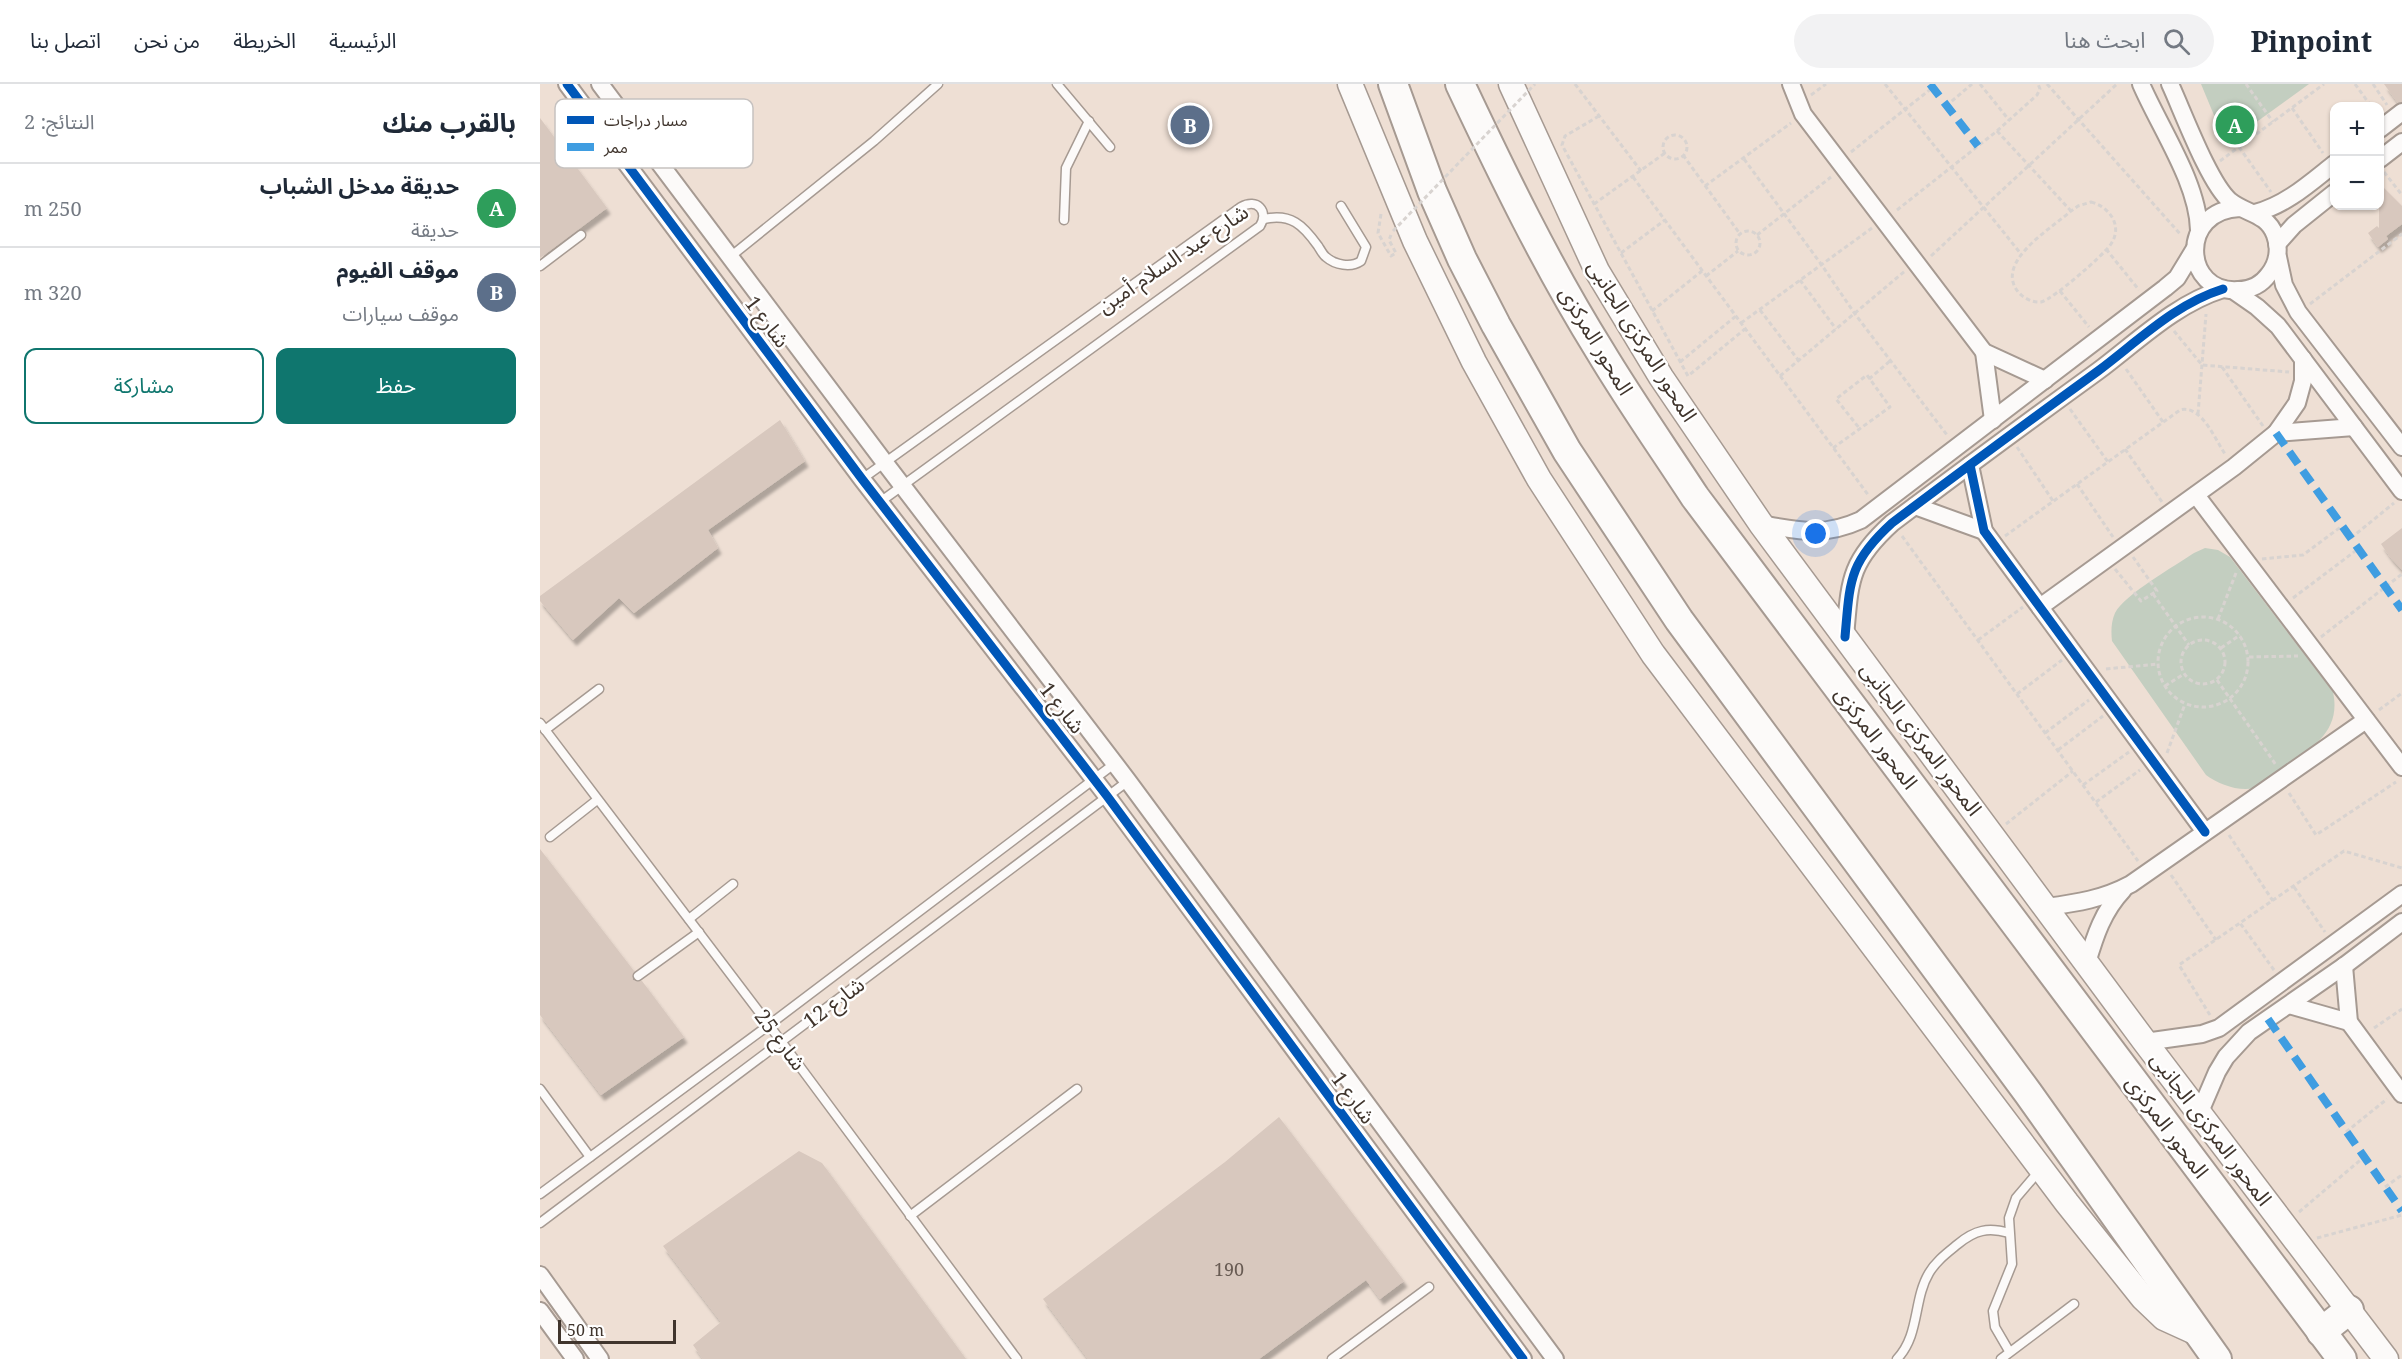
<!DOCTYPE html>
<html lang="ar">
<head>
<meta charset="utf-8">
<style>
  body { margin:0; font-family:"Noto Serif","Noto Sans Arabic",serif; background:#f2f2f3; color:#1f2937; direction:rtl }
  .controls { position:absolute; right:18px; top:18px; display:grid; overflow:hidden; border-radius:12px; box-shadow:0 2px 4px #0004 }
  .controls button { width:54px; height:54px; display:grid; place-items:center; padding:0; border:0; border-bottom:2px solid #e0e1e3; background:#fff; color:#1f2937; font:30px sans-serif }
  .scale { position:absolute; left:18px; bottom:15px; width:118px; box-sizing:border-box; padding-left:6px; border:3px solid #40352d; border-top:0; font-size:16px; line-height:21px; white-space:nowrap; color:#40352d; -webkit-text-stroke:4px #fff; paint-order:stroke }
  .you { position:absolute; left:1276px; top:450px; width:21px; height:21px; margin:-15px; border:4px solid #fff; border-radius:50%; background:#1a73e8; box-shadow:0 0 0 9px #1a73e833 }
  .badge { display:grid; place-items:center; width:39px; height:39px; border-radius:50%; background:#0f766e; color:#fff; font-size:20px; font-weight:700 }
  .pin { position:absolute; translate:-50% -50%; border:3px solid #fff; box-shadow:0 2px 6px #0006 }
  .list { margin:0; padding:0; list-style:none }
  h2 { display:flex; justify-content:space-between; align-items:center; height:78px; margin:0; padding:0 24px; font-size:26px }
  h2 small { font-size:20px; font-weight:400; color:#747a83 }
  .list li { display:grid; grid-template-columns:39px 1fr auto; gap:18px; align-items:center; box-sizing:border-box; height:84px; padding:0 24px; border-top:2px solid #e0e1e3 }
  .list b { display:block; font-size:22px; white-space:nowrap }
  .list p { margin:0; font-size:20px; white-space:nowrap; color:#747a83 }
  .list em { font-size:20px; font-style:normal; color:#747a83 }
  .actions { display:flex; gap:12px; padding:18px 24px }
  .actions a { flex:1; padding:14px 0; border:2px solid #0f766e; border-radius:12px; text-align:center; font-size:21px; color:#0f766e }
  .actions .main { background:#0f766e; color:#fff }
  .icon { flex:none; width:33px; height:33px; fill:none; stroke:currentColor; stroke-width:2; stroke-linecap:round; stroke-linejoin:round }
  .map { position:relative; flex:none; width:1862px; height:1275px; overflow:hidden; direction:ltr }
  header { display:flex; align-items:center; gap:36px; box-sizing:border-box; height:84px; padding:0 30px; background:#fff; border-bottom:2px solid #e0e1e3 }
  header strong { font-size:28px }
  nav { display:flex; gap:33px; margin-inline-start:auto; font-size:21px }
  .search { width:420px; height:54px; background:#f2f2f3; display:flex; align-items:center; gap:15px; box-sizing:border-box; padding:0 21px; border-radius:33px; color:#747a83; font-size:22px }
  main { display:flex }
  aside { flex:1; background:#fff }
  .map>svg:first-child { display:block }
</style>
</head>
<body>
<header>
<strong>Pinpoint</strong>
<div class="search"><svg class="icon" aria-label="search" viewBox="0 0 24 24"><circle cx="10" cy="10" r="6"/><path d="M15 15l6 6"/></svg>ابحث هنا</div>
<nav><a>الرئيسية</a><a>الخريطة</a><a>من نحن</a><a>اتصل بنا</a></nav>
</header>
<main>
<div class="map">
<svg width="1862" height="1275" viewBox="0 0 1862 1275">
  <defs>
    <filter id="shadow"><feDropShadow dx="3.5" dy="6" stdDeviation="1.5" flood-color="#0004"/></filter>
  </defs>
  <rect width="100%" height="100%" fill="#eedfd4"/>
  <!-- green -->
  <g fill="#c3cec0">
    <polygon points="1661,0 1769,0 1686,60"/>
    <path d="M1665,464L1678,466L1690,473L1793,608C1802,649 1769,665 1741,686C1733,691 1723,701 1714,704C1699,708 1678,700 1666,691L1572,557C1571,548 1571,538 1575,529C1585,510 1635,482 1654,469Z"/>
  </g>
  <!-- building -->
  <g fill="#d8c8be" filter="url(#shadow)">
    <polygon points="1844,0 1862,0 1862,18 1858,19"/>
    <polygon points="0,34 67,124 0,174"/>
    <polygon points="1839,99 1862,122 1862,140 1846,152 1848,155 1838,163 1828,149 1837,142 1839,144"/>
    <polygon points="240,336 265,377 168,446 178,464 94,529 79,514 33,556 0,517 0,512"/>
    <polygon points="1862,444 1862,486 1850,473 1841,460"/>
    <polygon points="0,765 94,887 92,892 93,896 102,897 144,953 61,1011 0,931"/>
    <polygon points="739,1033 864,1197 840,1215 826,1196 719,1275 548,1275 503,1215 685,1078"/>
    <polygon points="259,1067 282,1079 426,1275 163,1275 153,1261 181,1238 123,1162"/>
  </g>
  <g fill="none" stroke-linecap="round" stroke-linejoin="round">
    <defs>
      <g id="service">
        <polyline points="517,0 570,63"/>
        <path d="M724,135C751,129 763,141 778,162C780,165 783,171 786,173C795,181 811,184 821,177L826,163L801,122"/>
        <polyline points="524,136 526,84 549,37"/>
        <polyline points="190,173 334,57 398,0"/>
        <polyline points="0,182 41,151"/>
        <path d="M322,395L701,123C717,114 729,127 720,142L340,418"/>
        <polyline points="0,639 229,941 477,1275"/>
        <polyline points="5,646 59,605"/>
        <polyline points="10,753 57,716"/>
        <polyline points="149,835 193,800"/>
        <polyline points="98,892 159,848"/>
        <polyline points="0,1005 50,1073"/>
        <polyline points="0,1110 229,941 574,680"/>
        <polyline points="370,1132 537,1005"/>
        <polyline points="0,1139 588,697"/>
        <polyline points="1469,1267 1455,1243 1453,1227 1472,1180 1469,1134 1476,1114 1499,1087"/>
        <polyline points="792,1275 889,1203"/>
        <path d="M1357,1275C1380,1251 1373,1216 1389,1189C1396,1177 1407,1169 1418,1160C1435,1146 1448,1143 1469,1149"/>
        <polyline points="1461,1275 1534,1220"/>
      </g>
      <g id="minor">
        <polyline points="27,0 322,395 567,712 983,1275"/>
        <polyline points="60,0 345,379 588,697 1015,1275"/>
        <polyline points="1251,0 1263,30 1444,268 1505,296"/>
        <path d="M1601,0C1620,44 1658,99 1659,146"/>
        <path d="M1630,0C1643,28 1669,99 1690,117C1706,130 1727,129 1735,151C1740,164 1738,179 1729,190C1722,200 1711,206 1698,206C1643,210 1638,126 1700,124"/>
        <polyline points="1840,45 1862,28"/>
        <polyline points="1840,75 1862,58"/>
        <path d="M1715,129C1746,121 1770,99 1794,80"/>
        <polyline points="1737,160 1754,141 1794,109"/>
        <polyline points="1738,173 1744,201 1758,228 1862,363"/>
        <polyline points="1694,207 1717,223 1738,242 1862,407"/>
        <polyline points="1444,268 1453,336"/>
        <polyline points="1736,349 1814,343"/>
        <polyline points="1430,381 1444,447 1665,748"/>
        <polyline points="1656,411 1862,683"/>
        <polyline points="1375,422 1444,447"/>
        <path d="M1221,440C1260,447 1284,453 1321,436L1625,204L1637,194L1654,166"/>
        <polyline points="1500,523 1694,383 1736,349 1757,319 1763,297 1763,275"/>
        <path d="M1305,553C1310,498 1308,479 1352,439C1420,388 1489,337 1558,287C1598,257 1635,220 1683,205"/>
        <path d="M1506,823C1537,819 1563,815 1591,800L1826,636"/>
        <path d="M1547,879C1555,852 1563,827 1583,806"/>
        <polyline points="1804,882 1809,938 1862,1010"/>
        <polyline points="1749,921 1809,938"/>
        <polyline points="1605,958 1662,950 1679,944 1862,810"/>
        <polyline points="1659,1030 1677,988 1686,973 1709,948 1804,882 1862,838"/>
        <polyline points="0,1191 60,1275"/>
        <polyline points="0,1227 35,1275"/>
      </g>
      <g id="secondary">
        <polyline points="810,0 875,157 934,278 999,395 1113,570 1527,1119 1603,1214 1624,1234 1657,1249"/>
        <polyline points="971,0 1057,187 1121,293 1221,440 1605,958 1846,1275"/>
      </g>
      <g id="trunk">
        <polyline points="853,0 892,107 922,175 956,241 1027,367 1139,536 1488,1009 1677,1275"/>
        <path d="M920,0C963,91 1007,182 1060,267C1090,317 1123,364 1155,413L1802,1275"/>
        <polyline points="1781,1248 1809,1226"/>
      </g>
    </defs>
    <!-- service casing -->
    <use href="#service" stroke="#a69a92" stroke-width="11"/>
    <!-- minor casing -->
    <use href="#minor" stroke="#a69a92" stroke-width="20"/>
    <!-- secondary casing -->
    <use href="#secondary" stroke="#a69a92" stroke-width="27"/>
    <!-- trunk casing -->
    <use href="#trunk" stroke="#a69a92" stroke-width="32"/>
    <!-- path -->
    <g stroke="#d8d3d0" stroke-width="3" stroke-dasharray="4.5 3" stroke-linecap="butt">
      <polyline points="1035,0 1101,87"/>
      <polyline points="1345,0 1481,170"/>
      <polyline points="1440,0 1469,36"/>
      <polyline points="1507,0 1641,151"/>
      <polyline points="1706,0 1733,38"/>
      <polyline points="1815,0 1831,22"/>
      <polyline points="1833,0 1847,21"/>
      <polyline points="1271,11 1286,0"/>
      <polyline points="1406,22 1432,0"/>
      <polyline points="1752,24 1783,69"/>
      <polyline points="1059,32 1025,52 1022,61 1148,292 1205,245"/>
      <polyline points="1457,47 1531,127"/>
      <circle cx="1135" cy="63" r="12"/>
      <polyline points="1699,63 1731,108"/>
      <polyline points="1311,68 1392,4"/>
      <polyline points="1143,71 1200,150"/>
      <polyline points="1204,75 1281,180 1315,230 1407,351"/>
      <polyline points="1680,77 1784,0"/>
      <polyline points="1844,88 1862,111"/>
      <polyline points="1093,93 1329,412"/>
      <polyline points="1165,102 1251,39"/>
      <path d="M1551,118C1570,123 1583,142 1571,160C1564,171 1512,216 1501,218C1489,219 1476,210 1473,198C1466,171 1513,143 1531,127L1538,122Z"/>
      <polyline points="1054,120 1125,69"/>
      <polyline points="1357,126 1457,47 1497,11 1500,5 1498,0"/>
      <polyline points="841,130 838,149 851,172 856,169 849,156 851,151"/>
      <circle cx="1208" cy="159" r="12"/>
      <polyline points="1217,151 1291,93"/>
      <polyline points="1566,165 1599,206"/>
      <polyline points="1081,169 1125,136"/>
      <polyline points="1391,172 1577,0"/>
      <polyline points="1166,192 1198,167"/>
      <polyline points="1260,196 1296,245"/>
      <polyline points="1520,207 1549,243"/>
      <polyline points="1770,220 1862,150"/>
      <polyline points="1220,226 1259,277"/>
      <polyline points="1112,227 1162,187"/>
      <polyline points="1201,239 1332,144"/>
      <polyline points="1634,247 1662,281 1749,288"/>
      <polyline points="1140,278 1196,232"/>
      <polyline points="1682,283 1723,342"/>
      <polyline points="1586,285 1623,338"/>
      <polyline points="1240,292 1365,187"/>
      <polyline points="1329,295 1350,277"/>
      <polyline points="1530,325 1568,378"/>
      <polyline points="1658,330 1666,230"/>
      <polyline points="1477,363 1513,417"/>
      <polyline points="1293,364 1350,323 1327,291 1296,315 1320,345"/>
      <polyline points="1585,365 1622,418"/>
      <polyline points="1537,400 1573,453"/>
      <polyline points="1362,452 1598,777"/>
      <path d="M1465,452L1640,326C1661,320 1675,355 1685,370"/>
      <polyline points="1811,454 1854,419"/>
      <polyline points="1722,475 1763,471 1802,442"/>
      <polyline points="1575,485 1601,517 1617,507 1593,473"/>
      <polyline points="1613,510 1649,561"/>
      <polyline points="1753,514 1818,465"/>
      <circle cx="1663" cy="578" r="45"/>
      <polyline points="1678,535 1696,489"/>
      <polyline points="1781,553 1862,490"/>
      <circle cx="1663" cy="578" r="22"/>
      <polyline points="1438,556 1483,523"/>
      <polyline points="1681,564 1700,551"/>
      <polyline points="1709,573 1758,572"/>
      <polyline points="1566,585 1618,580"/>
      <polyline points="1677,596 1736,681"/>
      <polyline points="1625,602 1644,590"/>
      <polyline points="1477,610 1522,576"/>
      <polyline points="1839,626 1862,609"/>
      <polyline points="1505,649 1549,616"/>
      <polyline points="1518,666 1563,632"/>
      <polyline points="1627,669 1645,620"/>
      <polyline points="1543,701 1589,668"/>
      <polyline points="1749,709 1776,751 1856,698"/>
      <polyline points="1556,718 1600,686"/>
      <polyline points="1466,740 1533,687"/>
      <polyline points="1689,751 1733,817"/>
      <polyline points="1631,791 1676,856"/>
      <polyline points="1754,803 1785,848"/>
      <polyline points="1734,886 1700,839 1804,767 1862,784"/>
      <polyline points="1670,931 1639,881 1700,839"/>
      <polyline points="1834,944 1862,925"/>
      <polyline points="1806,1048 1847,1015"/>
      <polyline points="1845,1103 1862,1091"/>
      <polyline points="1759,1128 1824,1073"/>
      <polyline points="1777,1154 1862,1131"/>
    </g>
    <!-- service -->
    <use href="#service" stroke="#fcfaf9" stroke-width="8"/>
    <!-- minor -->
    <use href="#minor" stroke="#fcfaf9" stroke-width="16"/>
    <!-- secondary -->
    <use href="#secondary" stroke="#fcfaf9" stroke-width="24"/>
    <!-- trunk -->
    <use href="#trunk" stroke="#fcfaf9" stroke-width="28"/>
    <!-- path-bridge -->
    <polyline stroke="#d8d3d0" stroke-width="3" stroke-dasharray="4.5 3" stroke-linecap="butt" points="853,147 995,0"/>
    <!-- quiet -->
    <g stroke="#3f9de1" stroke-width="8" stroke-dasharray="15 8" stroke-linecap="butt">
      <polyline points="1390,0 1438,62"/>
      <polyline points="1736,349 1862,526"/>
      <polyline points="1728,935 1862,1127"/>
    </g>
    <defs>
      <g id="cycleway">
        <polyline points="27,0 322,395 567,712 983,1275"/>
        <polyline points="1430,381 1444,447 1665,748"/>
        <path d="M1305,553C1310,498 1308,479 1352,439C1420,388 1489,337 1558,287C1598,257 1635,220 1683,205"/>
      </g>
    </defs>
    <!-- cycleway casing -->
    <use href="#cycleway" stroke="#fff" stroke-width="13"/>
    <!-- cycleway -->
    <use href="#cycleway" stroke="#0057b8" stroke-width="9"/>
  </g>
  <g text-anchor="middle" stroke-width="5" stroke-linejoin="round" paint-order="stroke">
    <!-- number labels -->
    <g font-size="18" fill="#685b53">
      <text x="689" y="1192">190</text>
    </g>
    <!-- street labels -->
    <g font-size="21" fill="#40352d" stroke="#fff">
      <text transform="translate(633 175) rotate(-34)" y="7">شارع عبد السلام أمين</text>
      <text transform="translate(227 238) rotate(53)" y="7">شارع 1</text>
      <text transform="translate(1056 257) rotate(59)" y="7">المحور المركزى</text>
      <text transform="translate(1102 257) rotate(58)" y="7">المحور المركزى الجانبى</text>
      <text transform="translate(522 624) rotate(52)" y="7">شارع 1</text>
      <text transform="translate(1336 654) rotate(53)" y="7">المحور المركزى</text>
      <text transform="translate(1381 655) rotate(53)" y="7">المحور المركزى الجانبى</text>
      <text transform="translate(294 919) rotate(-37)" y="7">شارع 12</text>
      <text transform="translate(240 956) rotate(53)" y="7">شارع 25</text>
      <text transform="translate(813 1014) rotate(54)" y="7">شارع 1</text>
      <text transform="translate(1627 1043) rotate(53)" y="7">المحور المركزى</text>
      <text transform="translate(1671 1045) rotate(53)" y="7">المحور المركزى الجانبى</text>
    </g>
  </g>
  <!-- legend -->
  <rect x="15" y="15" width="198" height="69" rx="9" fill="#fff" stroke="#c6c2c0" stroke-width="1.5"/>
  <rect x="27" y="32" width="27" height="8" fill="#0057b8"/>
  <rect x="27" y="59" width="27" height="8" fill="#3f9de1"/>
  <g font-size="16" fill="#40352d">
    <text x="64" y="42">مسار دراجات</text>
    <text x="64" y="69">ممر</text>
  </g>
</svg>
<div class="controls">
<button>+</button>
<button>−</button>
</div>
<div class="scale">50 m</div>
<div class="you"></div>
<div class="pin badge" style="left:1695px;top:41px;background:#2e9e5b">A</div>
<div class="pin badge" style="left:650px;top:41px;background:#5c6f8a">B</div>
</div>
<aside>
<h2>بالقرب منك<small>النتائج: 2</small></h2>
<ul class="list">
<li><span class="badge" style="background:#2e9e5b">A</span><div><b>حديقة مدخل الشباب</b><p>حديقة</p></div><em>250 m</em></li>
<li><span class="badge" style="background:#5c6f8a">B</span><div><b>موقف الفيوم</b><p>موقف سيارات</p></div><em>320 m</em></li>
</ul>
<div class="actions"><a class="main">حفظ</a><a>مشاركة</a></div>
</aside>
</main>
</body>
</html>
